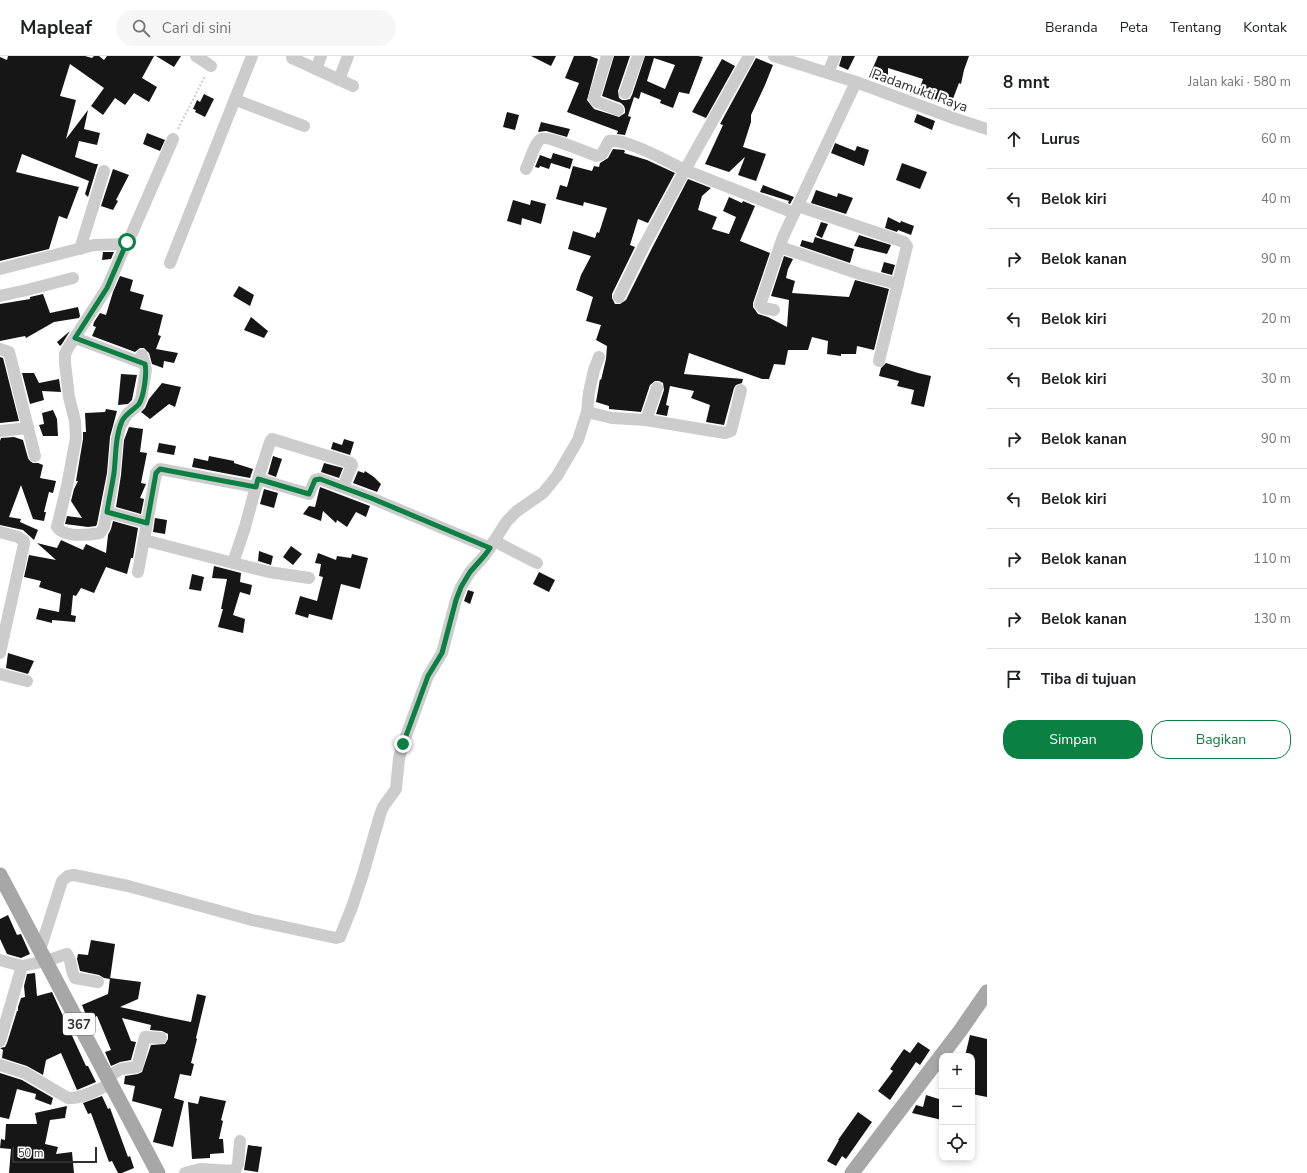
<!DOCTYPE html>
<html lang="id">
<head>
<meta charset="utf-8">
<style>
  body { margin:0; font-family:"Nunito Sans",sans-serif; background:#f6f6f6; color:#202124 }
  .controls { position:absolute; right:12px; bottom:12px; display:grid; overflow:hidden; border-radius:8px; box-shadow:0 2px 6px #0003 }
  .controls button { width:36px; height:36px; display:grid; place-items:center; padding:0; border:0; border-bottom:1px solid #e0e0e0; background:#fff; color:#202124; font:20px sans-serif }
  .scale { position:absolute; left:12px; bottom:10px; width:85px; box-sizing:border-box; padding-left:4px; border:2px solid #2f2f2f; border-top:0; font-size:11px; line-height:14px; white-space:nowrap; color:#2f2f2f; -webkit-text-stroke:3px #fff; paint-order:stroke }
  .stop { position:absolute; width:12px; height:12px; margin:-9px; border:3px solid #0b8043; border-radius:50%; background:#fff }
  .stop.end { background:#0b8043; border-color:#fff; box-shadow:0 1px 4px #0008 }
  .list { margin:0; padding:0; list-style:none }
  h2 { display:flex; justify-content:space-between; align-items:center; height:52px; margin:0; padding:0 16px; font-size:17px }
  h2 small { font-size:13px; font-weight:400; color:#757577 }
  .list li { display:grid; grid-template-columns:26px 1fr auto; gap:12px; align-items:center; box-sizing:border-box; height:60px; padding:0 16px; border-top:1px solid #e0e0e0 }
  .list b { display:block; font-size:15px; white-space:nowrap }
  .list em { font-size:13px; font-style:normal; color:#757577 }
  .actions { display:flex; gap:8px; padding:12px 16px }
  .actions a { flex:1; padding:9px 0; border:1px solid #0b8043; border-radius:16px; text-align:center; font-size:14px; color:#0b8043 }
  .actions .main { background:#0b8043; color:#fff }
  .icon { flex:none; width:22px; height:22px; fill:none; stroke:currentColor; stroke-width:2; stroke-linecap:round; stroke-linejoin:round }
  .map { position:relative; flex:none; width:987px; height:1117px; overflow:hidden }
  header { display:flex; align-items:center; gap:24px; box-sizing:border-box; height:56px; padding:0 20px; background:#fff; border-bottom:1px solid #e0e0e0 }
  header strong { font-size:19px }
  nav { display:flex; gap:22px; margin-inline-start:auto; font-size:14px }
  .search { width:280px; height:36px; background:#f6f6f6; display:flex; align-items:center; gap:10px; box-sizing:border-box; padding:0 14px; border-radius:22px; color:#757577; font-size:15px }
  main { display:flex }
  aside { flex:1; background:#fff }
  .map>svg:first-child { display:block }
</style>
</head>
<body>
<header>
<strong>Mapleaf</strong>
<div class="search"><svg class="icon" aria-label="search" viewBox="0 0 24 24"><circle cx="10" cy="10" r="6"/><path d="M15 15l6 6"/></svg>Cari di sini</div>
<nav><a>Beranda</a><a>Peta</a><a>Tentang</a><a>Kontak</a></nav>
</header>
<main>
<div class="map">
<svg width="987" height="1117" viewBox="0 0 987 1117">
  <rect width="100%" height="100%" fill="#fff"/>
  <!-- building -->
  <g fill="#161616" fill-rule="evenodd">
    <polygon points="8,0 85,0 92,2 94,0 99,0 104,4 107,0 154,0 142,22 157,31 149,46 134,37 125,49 115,42 103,59 91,50 104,32 70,8 60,40 76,44 66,83 88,54 84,73 100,77 97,89 79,85 75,101 95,108 98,108 88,141 85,138 89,125 22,98 16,116 79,131 67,163 59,160 49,193 0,205 0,1 7,4"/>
    <polygon points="156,0 181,0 174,11"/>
    <polygon points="531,0 556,0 551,10"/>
    <path d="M574,0H590L598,3L587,44L594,53L619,61L625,57V53L624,50L621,47L602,40L614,0H630L618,35L619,42L622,44H626L630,43L632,39L645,0H698L703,1L689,38L679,36L673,52L660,47L661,44L641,36L639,43L634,41L628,60L631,61L625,79L617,78L618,75L567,56L579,27L565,22ZM654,2L675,9L665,33L647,25Z"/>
    <polygon points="842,0 855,0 848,14 839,10"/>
    <polygon points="878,0 969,0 964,14 961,28 959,27 951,48 918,38 923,23 888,12 888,27 869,21"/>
    <polygon points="756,2 773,9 765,29 751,59 751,66 743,91 766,98 756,125 738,119 745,101 729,116 705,108 723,69 720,68"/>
    <polygon points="722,3 735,10 706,62 692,56"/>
    <polygon points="204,38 214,43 205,61 195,56 196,54 193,53 197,44 200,46"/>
    <polygon points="507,56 519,59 515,74 503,71"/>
    <polygon points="917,58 935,65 932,74 914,66"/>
    <polygon points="541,66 570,73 567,81 546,75 538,76"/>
    <polygon points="147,77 165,84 160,95 143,88"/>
    <polygon points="835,87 855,95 857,90 869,94 864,110 831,97"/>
    <polygon points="613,93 624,94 625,95 624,97 647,104 675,117 648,167 638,163 630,189 635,191 612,238 612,242 615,248 620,248 626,244 652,192 688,123 711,132 702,140 698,154 717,161 712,173 729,178 736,161 723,155 729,141 742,147 743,145 755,150 740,185 770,197 753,247 753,251 758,258 768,261 787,271 789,244 771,240 784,200 793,203 788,213 786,222 795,225 792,237 849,241 855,224 889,233 874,294 857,290 856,298 841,298 841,300 827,298 828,285 812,281 808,294 788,294 785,309 774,308 769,323 762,323 689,297 684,318 743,323 742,327 736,329 734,332 724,369 706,366 710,349 691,342 694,335 670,330 666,349 669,350 667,360 656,358 664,334 663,327 659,325 655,325 650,329 641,356 609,353 609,350 596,346 600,323 601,324 606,303 607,290 596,284 601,269 586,265 593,241 576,234 581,219 591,200 568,193 573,175 595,182 597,176 599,177 607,152 584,146 583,150 556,143 560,129 567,131 573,110 592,115 594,110 599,111 600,107 608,102"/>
    <polygon points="553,97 573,103 570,113 551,107 549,113 540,110 539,112 535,111 540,99 551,103"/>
    <polygon points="902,107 927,116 920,133 896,124"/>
    <polygon points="113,113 129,119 116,144 118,145 113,154 101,150"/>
    <polygon points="763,129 794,141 790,148 788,147 789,145 760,136"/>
    <polygon points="816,134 837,141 838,137 853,142 846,158 811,147"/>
    <polygon points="513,144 530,149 531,144 546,148 541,168 522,162 521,169 507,165"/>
    <polygon points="888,161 900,167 901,165 914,170 911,179 898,174 897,176 885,172"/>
    <polygon points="821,166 828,168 822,182 816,179"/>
    <polygon points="859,179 891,189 887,198 854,190"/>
    <polygon points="815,181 854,193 850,207 800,190 802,184 813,187"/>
    <polygon points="103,196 114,196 111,203 102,204"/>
    <polygon points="884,206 895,209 892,219 881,216"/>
    <polygon points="120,220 133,224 130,235 144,239 140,253 163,259 158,279 161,280 156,293 178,297 174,307 164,305 163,312 152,308 149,297 144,292 140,292 135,296 92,280 96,271 93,270 94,266 100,257 106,259 113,236"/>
    <polygon points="239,230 254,239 250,250 233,240"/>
    <polygon points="43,238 50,257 78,251 80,260 79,262 54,266 26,282 25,280 0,285 0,248 30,243 30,241"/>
    <polygon points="251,261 268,275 264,282 244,274"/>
    <polygon points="70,275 62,288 60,290 57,286"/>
    <polygon points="0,301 3,302 19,365 0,367"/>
    <polygon points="886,307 918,317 931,320 924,351 911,348 914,334 897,330 899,325 879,320 881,312"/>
    <polygon points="22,317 34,317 39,327 59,323 61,336 42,335 44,344 30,348"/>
    <polygon points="121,318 137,319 132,344 128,348 118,349"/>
    <polygon points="162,327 181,331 175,351 169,348 150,363 141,356 145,352 149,343"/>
    <polygon points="106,353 117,355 110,381 107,417 97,468 96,470 88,471 65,468 67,460 82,462 71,445 74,433 78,425 76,425 83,383 83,376 86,376 85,357 105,356"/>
    <polygon points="53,354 57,363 58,380 43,380 39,369 44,368 42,357"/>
    <polygon points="129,371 143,373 140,396 147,397 141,427 146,428 140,442 144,443 141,458 116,451 121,419 124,384"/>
    <polygon points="14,381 23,384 28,402 30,405 33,407 38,407 43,409 40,422 56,425 53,437 49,436 44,456 46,456 44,465 33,463 21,429 9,461 21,463 20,466 38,474 34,484 23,474 0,469 0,385 1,382"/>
    <polygon points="344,383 354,386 350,399 331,393 333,386 342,389"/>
    <polygon points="159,387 176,390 174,399 157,396"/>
    <polygon points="209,400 234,405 234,407 253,413 250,422 192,411 194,402 208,405"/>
    <polygon points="273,400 282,403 276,421 268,418"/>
    <polygon points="324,407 343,412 339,422 321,416"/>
    <polygon points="358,415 364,417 365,415 374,421 381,428 377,436 353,427"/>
    <polygon points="320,431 370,450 366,461 356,456 347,471 337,464 336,467 323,455 321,465 303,458 309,450 315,451"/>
    <polygon points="264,433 278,437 274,452 260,448"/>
    <polygon points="155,462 167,464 165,478 153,476"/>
    <polygon points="113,465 138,472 133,502 131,502 127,518 106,511 94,537 81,532 76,540 73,539 71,559 76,560 75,566 52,564 52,567 36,563 39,552 59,556 61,538 39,531 41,525 24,521 29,499 56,504 37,487 57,492 61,484 83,494 86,488 106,497 108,479 111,473"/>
    <polygon points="291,490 302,498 293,509 283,501"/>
    <polygon points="259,495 273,500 271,509 258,505"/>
    <polygon points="318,497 336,504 337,500 351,502 352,498 368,502 360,533 341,528 332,564 309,558 308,562 295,558 300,540 317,545 323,521 319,520 321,508 315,507"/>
    <polygon points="214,510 241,517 240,526 252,529 250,539 240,536 233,559 245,563 243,577 218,571 223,553 221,553 227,523 212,522"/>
    <polygon points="539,516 555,524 549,536 533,528"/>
    <polygon points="192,518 204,521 201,535 189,533"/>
    <polygon points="468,534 474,536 470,548 464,545"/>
    <polygon points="8,597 34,605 28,618 6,612"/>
    <polygon points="8,859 17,879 21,878 30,898 21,902 7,898 0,883 0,863"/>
    <polygon points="91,884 115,888 110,923 104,922 99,919 80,915 77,903 78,898 88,899"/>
    <polygon points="35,917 37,940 52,936 86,1010 88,1010 96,1026 77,1034 61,997 46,1004 43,1019 27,1010 2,1002 3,994 0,992 5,991 7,987 17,955 18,955 18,951 21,942 25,941 24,930 27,918"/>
    <polygon points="110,922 141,926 138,943 120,951 166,961 191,966 197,938 206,940 196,982 197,983 191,1007 194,1008 191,1020 180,1018 174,1042 184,1045 173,1091 153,1086 162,1053 132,1045 135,1030 124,1028 125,1020 138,1018 142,1016 151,989 165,988 168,983 168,978 162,975 150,974 151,969 122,962 131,985 136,986 131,1004 120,1006 111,1010 105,996 111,994 97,960 88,964 82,949 108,938"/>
    <polygon points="970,979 987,983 987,1041 972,1038 972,1000 965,1000"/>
    <polygon points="918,986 930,994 920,1009 916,1006 890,1044 878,1035 893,1015 890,1013 904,993 910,997"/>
    <polygon points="0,1017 22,1024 53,1042 51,1049 35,1043 36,1038 17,1033 9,1063 0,1061"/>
    <polygon points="926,1039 942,1044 942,1064 912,1057 916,1049 923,1051"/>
    <polygon points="102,1040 108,1053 110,1052 128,1101 130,1100 134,1112 122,1117 118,1117 112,1105 109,1106 91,1057 88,1058 83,1047"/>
    <polygon points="200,1040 226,1045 221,1064 223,1065 219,1083 223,1083 224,1097 210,1098 210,1102 192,1103 188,1046 198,1048"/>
    <polygon points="67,1050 65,1062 50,1064 45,1088 58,1091 56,1098 72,1096 74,1117 9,1117 11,1093 0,1092 1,1083 5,1084 6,1068 37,1068 35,1057"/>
    <polygon points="858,1056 872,1066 846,1103 842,1100 836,1110 827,1105 839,1084 838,1084"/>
    <polygon points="248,1089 262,1091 258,1116 244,1114"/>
  </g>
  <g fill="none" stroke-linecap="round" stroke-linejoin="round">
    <!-- path -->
    <polyline stroke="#ccc" stroke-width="2" stroke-dasharray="2 2" stroke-linecap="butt" points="178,73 205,20"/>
    <!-- minor -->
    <g stroke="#ccc" stroke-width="12">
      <polyline points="196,0 211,10"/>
      <polyline points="607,0 594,42 597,46 618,54"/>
      <polyline points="749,0 685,114 794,157"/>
      <polyline points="774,0 856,26 956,63 987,73"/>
      <polyline points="292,2 353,30"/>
      <polyline points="316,13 321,0"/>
      <polyline points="828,17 835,0"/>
      <polyline points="339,24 348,0"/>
      <polyline points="625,37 638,0"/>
      <polyline points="236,44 304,70"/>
      <path d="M526,113C529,107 535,86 541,83C547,79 588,97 597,100L602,98L609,85C626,82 668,106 685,114L644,190L619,241"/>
      <polyline points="798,150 904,186 907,190 879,305"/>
      <polyline points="780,191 860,218 898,228"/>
      <polyline points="80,193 104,115"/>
      <polyline points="170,207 252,0"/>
      <polyline points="0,213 94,189 126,188 132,177 173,83"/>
      <polyline points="0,240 27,234 73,222"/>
      <polyline points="774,254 763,252 760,249 783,181 856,26"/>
      <polyline points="75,282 145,308"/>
      <polyline points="0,293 9,296 35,400"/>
      <polyline points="587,356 612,362 646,364 657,332"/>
      <polyline points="646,364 725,377 731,375 741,334"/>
      <polyline points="0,375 28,372"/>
      <polyline points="258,423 270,386 272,383 351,407 352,409 343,431"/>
      <path d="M107,456L104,471L100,477C88,479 65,482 57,471L67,430L76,382L75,365L69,341L65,307V298L68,292L107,232L126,188"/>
      <polyline points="147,467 156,417 160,413 256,431"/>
      <polyline points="0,476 18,481 24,485 24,488 0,597"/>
      <polyline points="144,484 233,507"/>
      <polyline points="494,485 537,507"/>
      <polyline points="138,516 147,467 107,456 114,418 117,383 120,371 127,358 138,349 141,343 146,314 142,299"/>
      <polyline points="309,522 269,516 233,507 245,471 258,423 309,438 315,424 320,423 371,442 490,492"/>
      <polyline points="0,618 27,625"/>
      <polyline points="40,894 62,825 68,820 74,819 128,830 252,864 336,882 340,881 352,851 363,818 380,759 383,751 396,733 399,702 403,688 428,620 442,597 456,544 461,531 470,516 485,499 507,465 517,455 543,437 557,420 578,384 587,356 589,336 594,314 599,301"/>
      <polyline points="0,904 22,910"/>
      <path d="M0,985L22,910L46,905L67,898C72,904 70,914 75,922L98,926"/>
      <path d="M0,1009L25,1017L68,1042C82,1043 98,1033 111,1028"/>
      <polyline points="107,1021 121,1013 137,1011 145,981 161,982"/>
      <polyline points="185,1117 200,1113 235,1115 238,1108 240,1085"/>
    </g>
    <!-- major -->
    <g stroke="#a7a7a7" stroke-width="15">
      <polyline points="0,819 158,1117"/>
      <polyline points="852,1117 960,975 987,936"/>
    </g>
  </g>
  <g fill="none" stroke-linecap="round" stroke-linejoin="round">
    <!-- route -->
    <path stroke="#0b8043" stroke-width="5" d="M127,186L107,232L75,282L145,308C147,317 144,340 139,348C134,354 126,357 122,365C115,381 116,400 114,417C112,430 109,443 107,456L147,467L156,417L160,413L256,431L258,423L309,438L315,424L320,423L371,442L490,492L485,499L470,516L461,531L456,544L442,597L428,620L403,688"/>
  </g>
  <g text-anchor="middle" stroke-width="4" stroke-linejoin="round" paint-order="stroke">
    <!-- shield labels -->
    <rect fill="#fff" stroke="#6d6d6d" stroke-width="1" x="63" y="957" width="32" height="22" rx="3"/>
    <g font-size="13" font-weight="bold" fill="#2f2f2f">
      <text x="79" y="973">367</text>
    </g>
    <!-- street labels -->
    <g font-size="14" fill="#2f2f2f" stroke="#fff">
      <text transform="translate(920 34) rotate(20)" y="5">Padamukti Raya</text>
    </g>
  </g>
</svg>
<div class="controls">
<button>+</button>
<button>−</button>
<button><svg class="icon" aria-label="locate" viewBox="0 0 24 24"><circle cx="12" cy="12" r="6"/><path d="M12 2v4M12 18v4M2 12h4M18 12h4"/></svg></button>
</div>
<div class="scale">50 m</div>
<div class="stop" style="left:127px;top:186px"></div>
<div class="stop end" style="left:403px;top:688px"></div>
</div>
<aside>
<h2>8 mnt<small>Jalan kaki · 580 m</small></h2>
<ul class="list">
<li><svg class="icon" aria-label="ahead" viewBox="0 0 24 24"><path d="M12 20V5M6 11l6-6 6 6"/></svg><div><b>Lurus</b></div><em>60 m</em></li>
<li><svg class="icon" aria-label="left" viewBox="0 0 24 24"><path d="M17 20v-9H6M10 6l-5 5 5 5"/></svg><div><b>Belok kiri</b></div><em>40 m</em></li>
<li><svg class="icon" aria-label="right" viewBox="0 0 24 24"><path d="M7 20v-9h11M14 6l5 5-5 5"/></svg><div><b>Belok kanan</b></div><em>90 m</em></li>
<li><svg class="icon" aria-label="left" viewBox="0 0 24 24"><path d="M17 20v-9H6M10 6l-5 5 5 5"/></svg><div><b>Belok kiri</b></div><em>20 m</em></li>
<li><svg class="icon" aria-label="left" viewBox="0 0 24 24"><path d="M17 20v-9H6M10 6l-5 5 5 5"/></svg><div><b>Belok kiri</b></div><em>30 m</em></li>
<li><svg class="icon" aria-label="right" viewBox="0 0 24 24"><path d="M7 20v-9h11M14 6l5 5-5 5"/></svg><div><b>Belok kanan</b></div><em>90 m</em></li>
<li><svg class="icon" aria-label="left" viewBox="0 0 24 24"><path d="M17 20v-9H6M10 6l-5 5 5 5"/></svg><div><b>Belok kiri</b></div><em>10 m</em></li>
<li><svg class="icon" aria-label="right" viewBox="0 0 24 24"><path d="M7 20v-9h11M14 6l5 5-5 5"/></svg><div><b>Belok kanan</b></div><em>110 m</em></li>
<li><svg class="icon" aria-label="right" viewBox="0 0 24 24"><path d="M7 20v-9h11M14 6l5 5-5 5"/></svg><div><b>Belok kanan</b></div><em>130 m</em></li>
<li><svg class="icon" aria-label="arrive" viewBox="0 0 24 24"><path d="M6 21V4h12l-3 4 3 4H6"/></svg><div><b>Tiba di tujuan</b></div></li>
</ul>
<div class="actions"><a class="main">Simpan</a><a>Bagikan</a></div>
</aside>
</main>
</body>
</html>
